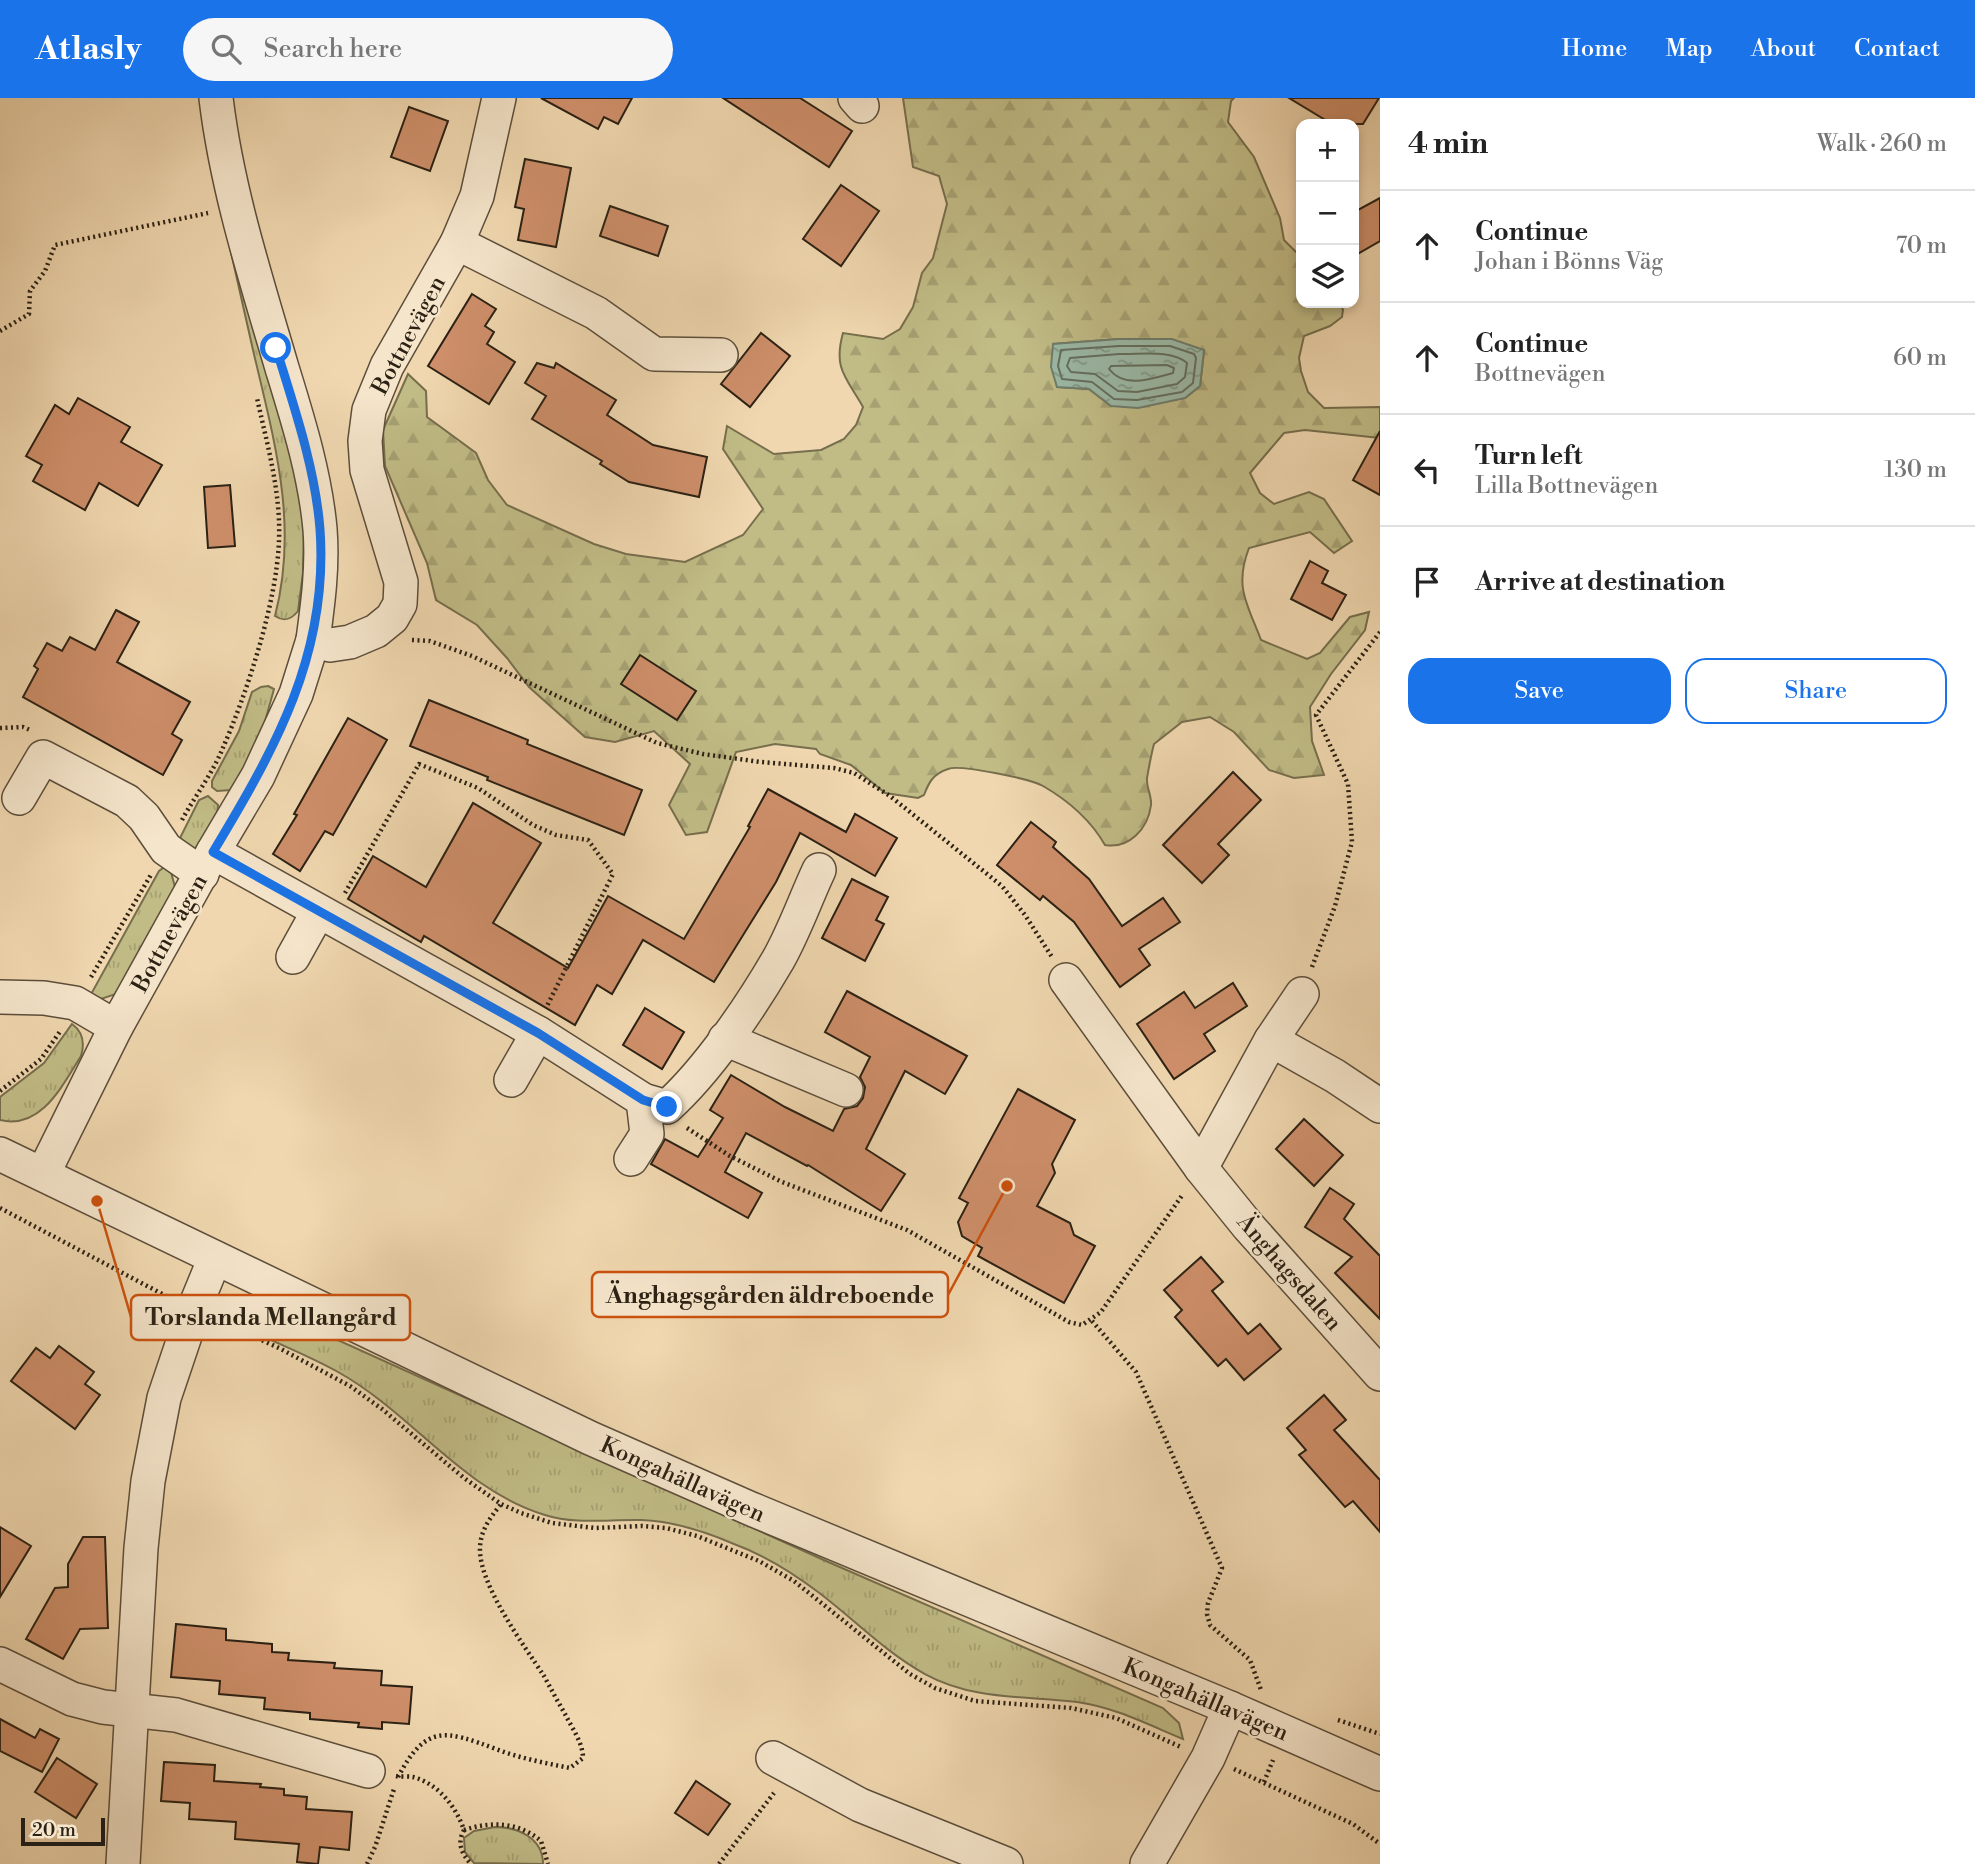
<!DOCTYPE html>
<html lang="en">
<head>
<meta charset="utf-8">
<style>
  body { margin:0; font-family:"Libre Bodoni",serif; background:#f6f6f6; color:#222 }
  .controls { position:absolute; right:21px; top:21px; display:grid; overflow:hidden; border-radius:14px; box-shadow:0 4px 10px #0003 }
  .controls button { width:63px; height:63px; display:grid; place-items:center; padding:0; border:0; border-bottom:2px solid #e0e0e0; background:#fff; color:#222; font:35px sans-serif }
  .scale { position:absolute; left:21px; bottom:18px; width:84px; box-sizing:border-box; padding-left:7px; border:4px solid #2b2114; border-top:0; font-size:19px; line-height:24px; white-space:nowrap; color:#2b2114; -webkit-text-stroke:5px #f5e5cb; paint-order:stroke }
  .stop { position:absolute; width:21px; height:21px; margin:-16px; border:5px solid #1a73e8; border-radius:50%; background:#fff }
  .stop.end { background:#1a73e8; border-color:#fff; box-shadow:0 2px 7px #0008 }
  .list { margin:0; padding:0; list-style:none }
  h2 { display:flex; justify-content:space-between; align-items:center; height:91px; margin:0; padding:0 28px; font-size:30px }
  h2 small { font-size:23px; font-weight:400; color:#767676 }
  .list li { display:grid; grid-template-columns:46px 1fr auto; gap:21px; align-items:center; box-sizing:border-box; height:112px; padding:0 28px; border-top:2px solid #e0e0e0 }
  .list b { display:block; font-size:26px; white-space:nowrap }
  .list p { margin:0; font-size:23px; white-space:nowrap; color:#767676 }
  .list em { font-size:23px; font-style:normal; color:#767676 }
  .actions { display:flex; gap:14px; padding:21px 28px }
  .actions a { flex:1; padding:16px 0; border:2px solid #1a73e8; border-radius:21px; text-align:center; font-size:24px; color:#1a73e8 }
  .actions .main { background:#1a73e8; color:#fff }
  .icon { flex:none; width:38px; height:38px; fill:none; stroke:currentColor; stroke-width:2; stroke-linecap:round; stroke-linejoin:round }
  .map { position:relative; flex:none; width:1380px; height:1766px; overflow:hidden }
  header { display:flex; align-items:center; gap:42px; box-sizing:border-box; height:98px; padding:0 35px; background:#1a73e8; color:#fff }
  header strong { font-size:33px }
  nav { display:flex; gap:38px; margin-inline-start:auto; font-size:24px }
  .search { width:490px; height:63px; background:#f6f6f6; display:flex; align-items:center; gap:18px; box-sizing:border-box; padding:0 24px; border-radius:38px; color:#767676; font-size:26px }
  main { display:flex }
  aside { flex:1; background:#fff }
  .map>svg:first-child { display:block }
</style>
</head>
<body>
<header>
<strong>Atlasly</strong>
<div class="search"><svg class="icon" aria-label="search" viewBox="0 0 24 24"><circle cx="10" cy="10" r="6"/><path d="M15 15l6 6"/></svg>Search here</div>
<nav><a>Home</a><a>Map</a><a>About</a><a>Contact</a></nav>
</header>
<main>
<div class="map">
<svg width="1380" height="1766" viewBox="0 0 1380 1766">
  <defs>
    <pattern id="grass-tufts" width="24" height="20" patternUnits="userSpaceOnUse" patternTransform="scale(1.75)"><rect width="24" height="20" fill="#c1bc86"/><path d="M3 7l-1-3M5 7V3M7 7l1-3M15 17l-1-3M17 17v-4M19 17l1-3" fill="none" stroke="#a6a173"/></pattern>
    <pattern id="forest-firs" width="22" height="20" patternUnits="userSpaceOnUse" patternTransform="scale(1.75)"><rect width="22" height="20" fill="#c1bc86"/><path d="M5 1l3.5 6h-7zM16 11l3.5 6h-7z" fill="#a6a173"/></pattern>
    <pattern id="water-ripples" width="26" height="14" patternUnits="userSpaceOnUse" patternTransform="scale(1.75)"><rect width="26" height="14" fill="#9bbaa8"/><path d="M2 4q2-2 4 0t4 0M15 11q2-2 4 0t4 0" fill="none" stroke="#7f9788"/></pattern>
  </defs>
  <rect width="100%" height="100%" fill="#f0d7af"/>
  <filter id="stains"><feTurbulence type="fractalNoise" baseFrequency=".00286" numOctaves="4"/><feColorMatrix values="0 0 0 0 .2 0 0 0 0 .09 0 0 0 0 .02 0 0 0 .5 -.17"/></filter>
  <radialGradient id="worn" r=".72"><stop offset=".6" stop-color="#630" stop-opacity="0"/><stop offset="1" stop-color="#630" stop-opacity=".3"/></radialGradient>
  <!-- grass -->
  <g fill="url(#grass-tufts)" stroke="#766e4d" stroke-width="2">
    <path d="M212,70L295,358L304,432L303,475L298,513C291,522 284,524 275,518C299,426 274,342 253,252C239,191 226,131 212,70Z"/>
    <polygon points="268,588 274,591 264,627 250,659 231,692 217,693 212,689 212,683 239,633 252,594 261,589"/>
    <path d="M208,698L218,707C218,724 203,742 192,754L177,746L199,702Z"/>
    <polygon points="167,767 170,770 176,793 116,896 101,901 90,898 159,773"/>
    <path d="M72,926C83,934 85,945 81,958C62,988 41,1032 0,1022V999L44,965Z"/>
    <path d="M247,1209L272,1213L309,1229L826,1463L1163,1610L1179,1625L1183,1641C1149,1627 1114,1609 1077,1604C1025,1598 972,1602 925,1576C885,1554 854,1521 818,1494C793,1475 764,1457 734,1446C704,1433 674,1423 641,1422C609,1421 576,1427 545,1417C462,1392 412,1315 338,1274C313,1260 286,1249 260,1237C249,1232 236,1228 227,1219L226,1216L235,1211Z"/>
    <path d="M495,1729C518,1729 543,1740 543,1766L474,1765L465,1754L464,1740L474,1733Z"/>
  </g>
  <!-- forest -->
  <path fill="url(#forest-firs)" stroke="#766e4d" stroke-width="2" fill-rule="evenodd" d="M903,0H1234L1231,3L1228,24L1254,59L1280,120L1284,142L1301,159V205H1340L1343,212L1342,219L1330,228L1304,238L1299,260L1301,273L1308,294L1324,310L1380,309V340L1305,332L1284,335L1250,375L1260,395L1274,406L1309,394L1324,401L1352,443L1334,455L1310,434L1249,450C1234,489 1247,505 1261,542L1307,561L1320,555L1350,519L1369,514L1365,532L1331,576L1310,609L1312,643L1324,677L1294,680L1269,672L1234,634L1210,619L1182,624L1154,646C1151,657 1149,669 1147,680C1146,689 1152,698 1151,707C1148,731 1129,751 1105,747C1090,721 1069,703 1043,688C1031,681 959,666 948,671C933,676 929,684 924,697L918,700L885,695L851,667L820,656L816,651L775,646L736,654L707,734L686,737L669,707L690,666L654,633L615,644L585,639L529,589L507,560L477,527L436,502L427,465L385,368L383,332L408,276L426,293L427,319L476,355L488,382L507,407L594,446L626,456L685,464L743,437L763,411L723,351L727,328L774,356L821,352L844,341L856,327L863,309C846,279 833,271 843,235L883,241L900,231L913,209L922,175L933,160L947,106L939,78L913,69ZM1119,241L1204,253L1200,288L1185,300L1111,308L1089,291L1057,289L1053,246Z"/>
  <!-- water -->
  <polygon fill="url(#water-ripples)" stroke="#6e7d6d" stroke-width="2" points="1119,241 1172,241 1204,252 1200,288 1185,300 1138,310 1111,308 1089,291 1057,289 1051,269 1053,246"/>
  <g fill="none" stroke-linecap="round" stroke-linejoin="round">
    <!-- shore -->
    <g stroke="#636e5e" stroke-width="2">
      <polygon points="1119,248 1170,248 1194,256 1196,260 1193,285 1182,294 1137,302 1114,301 1092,284 1062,281 1058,268 1061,252"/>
      <path d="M1119,256C1139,257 1171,251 1187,265L1185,279L1177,286L1137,294L1118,293L1095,276L1071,274L1067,268L1070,260Z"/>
      <path d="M1167,267L1174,270L1173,275C1151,281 1125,291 1109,271L1111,268Z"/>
    </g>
  </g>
  <!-- building -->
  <g fill="#ce8f6a" stroke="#2b2114" stroke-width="2">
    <polygon points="541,0 632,0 618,26 604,19 598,31"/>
    <polygon points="723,0 800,0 852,33 829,69"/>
    <polygon points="1289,0 1379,0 1363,26 1332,26"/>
    <polygon points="409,9 448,23 430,73 391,59"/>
    <polygon points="525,61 571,70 556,149 518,142 524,111 515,109"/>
    <polygon points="841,87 879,113 841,168 803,141"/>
    <polygon points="1380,100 1380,143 1354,158 1354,114"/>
    <polygon points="610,108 668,128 658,158 600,138"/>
    <polygon points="472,196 496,211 485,228 494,234 487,246 515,264 489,306 428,268"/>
    <polygon points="761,235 790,258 750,309 721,286"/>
    <polygon points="537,265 554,270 556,265 616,302 607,317 653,347 707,359 699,399 629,384 600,366 602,363 532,321 546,298 525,285"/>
    <polygon points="78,300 130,329 121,344 162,367 138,408 99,385 85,412 33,383 42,367 26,358 55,307 69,316"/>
    <polygon points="1380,333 1380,397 1353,382"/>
    <polygon points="230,387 235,448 208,450 204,389"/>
    <polygon points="1310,463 1328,473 1322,485 1346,497 1332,522 1291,501"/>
    <polygon points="116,512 139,524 117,564 190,604 172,636 182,642 163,677 23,599 38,571 34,568 47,545 62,553 70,539 95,552"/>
    <polygon points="640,557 696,593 677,622 621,586"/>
    <polygon points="429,602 528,642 527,646 642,692 624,737 487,682 488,679 410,648"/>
    <polygon points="348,620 387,642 333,737 325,733 300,773 273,756 297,717 294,716"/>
    <polygon points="1233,674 1261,702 1218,746 1229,757 1202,785 1163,747"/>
    <polygon points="768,691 846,734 855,716 897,740 875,778 800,735 776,784 714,884 643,842 612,896 597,887 575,927 424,838 421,844 348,801 373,758 426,789 473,705 541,745 493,825 568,870 608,798 684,841 750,729 748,728"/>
    <polygon points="1031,724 1056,744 1053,749 1089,781 1122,828 1163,800 1180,824 1139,851 1150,867 1120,889 1074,824 1043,798 1040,802 997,767"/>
    <polygon points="852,781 888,799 876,822 884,826 865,863 822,840"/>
    <polygon points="1233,885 1247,908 1204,936 1215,953 1174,981 1137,926 1184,894 1195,910"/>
    <polygon points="847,893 967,958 945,996 905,973 866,1051 905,1076 881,1113 808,1067 807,1068 746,1035 725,1074 762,1095 748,1120 651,1066 665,1041 698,1059 723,1020 710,1012 731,977 785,1009 833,1033 844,1011 857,1008 863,1000 865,989 860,979 870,959 825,934"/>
    <polygon points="645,910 684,934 662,971 623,947"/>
    <polygon points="1018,991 1075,1022 1052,1066 1055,1075 1037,1108 1070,1125 1074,1137 1095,1148 1064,1205 978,1158 982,1150 962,1138 958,1124 968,1105 959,1100"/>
    <polygon points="1304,1021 1343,1057 1314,1088 1276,1051"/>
    <polygon points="1330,1090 1354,1106 1344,1121 1380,1158 1380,1221 1335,1175 1352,1159 1305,1129"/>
    <polygon points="1201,1159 1223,1184 1212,1193 1248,1236 1260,1226 1281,1251 1244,1282 1226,1261 1218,1268 1175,1219 1182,1212 1164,1192"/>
    <polygon points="59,1248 94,1274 85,1286 100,1297 75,1331 11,1283 36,1250 50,1260"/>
    <polygon points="1324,1297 1346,1322 1334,1332 1380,1382 1380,1434 1353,1403 1345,1409 1299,1357 1306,1352 1287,1330"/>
    <polygon points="0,1429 31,1448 0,1499"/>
    <polygon points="83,1439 105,1439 108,1530 80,1531 63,1561 26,1541 55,1490 68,1489 68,1466"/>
    <polygon points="176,1526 226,1531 226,1542 272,1546 272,1554 289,1555 288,1562 335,1565 334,1570 382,1573 381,1587 412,1589 409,1626 382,1624 382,1631 358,1629 359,1625 310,1621 310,1615 264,1611 265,1600 219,1596 220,1583 171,1579"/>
    <polygon points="0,1621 35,1640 40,1631 59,1641 42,1674 0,1653"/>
    <polygon points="57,1660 97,1686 76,1720 35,1694"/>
    <polygon points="164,1664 215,1667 214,1683 261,1686 260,1689 284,1691 284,1697 307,1699 306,1711 352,1714 349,1752 320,1749 318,1766 297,1764 299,1746 235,1741 236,1724 189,1721 190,1705 161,1703"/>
    <polygon points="696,1683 730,1706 708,1737 675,1715"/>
  </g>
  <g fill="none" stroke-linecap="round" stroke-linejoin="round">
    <defs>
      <g id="minor">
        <path d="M216,0C227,92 256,181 282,270C298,322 315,376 320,431C323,468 318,505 313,542"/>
        <polyline points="855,0 862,8"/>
        <polyline points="457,145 596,215 654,256 721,257"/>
        <polyline points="19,700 43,659 127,703 144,719 166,751 202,776"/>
        <path d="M213,754L538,935L643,1002L667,1009C708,972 750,910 778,862C794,834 805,802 819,772"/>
        <polyline points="293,859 318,814"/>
        <polyline points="1066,882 1201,1070 1248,1128 1380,1276"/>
        <polyline points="0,899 44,900 75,905 116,929"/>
        <polyline points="725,941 846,992"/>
        <polyline points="1271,942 1335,978 1380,1008"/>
        <polyline points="511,982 538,935"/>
        <polyline points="0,1056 590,1340 749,1410 1230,1610 1380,1676"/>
        <polyline points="631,1061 647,1036 643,1002"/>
        <polyline points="1201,1070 1271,942 1302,896"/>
        <polyline points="43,1076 116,929 213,754 258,678 296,596 313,542 330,547 350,544 376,533 392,520 400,506 401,484 367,372 365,343 369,312 387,268 457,145 477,98 499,0"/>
        <polyline points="0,1566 72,1601 103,1609 176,1617 368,1673"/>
        <polyline points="773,1660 860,1707 1006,1766"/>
        <polyline points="123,1766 141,1450 148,1383 164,1300 194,1211 215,1160"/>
        <polyline points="1147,1766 1208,1660 1230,1610"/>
      </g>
    </defs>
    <!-- minor casing -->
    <use href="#minor" stroke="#5c4e3b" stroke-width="36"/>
    <!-- path -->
    <g stroke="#2b2114" stroke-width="4.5" stroke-dasharray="2 3.5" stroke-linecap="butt">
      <polyline points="0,233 29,216 30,193 45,173 55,147 208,115"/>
      <polyline points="412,542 430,543 472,558 657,645 703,656 761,664 834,670 854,675 890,698 1002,788 1025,817 1052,859"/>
      <polyline points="0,630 23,629 30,632"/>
      <path d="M182,722C195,698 212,676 222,652C247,595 277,504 279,442C281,394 267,346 257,300"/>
      <polyline points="345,795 419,666 478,690 533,727 556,737 588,742 613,776 547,908"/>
      <polyline points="1312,869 1335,808 1352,744 1348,686 1316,617 1380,534"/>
      <polyline points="91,879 152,775"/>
      <polyline points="0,993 41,961 61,932"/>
      <polyline points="687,1030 730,1058 782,1084 907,1132 1069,1224 1082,1227 1101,1214 1183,1096"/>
      <polyline points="0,1110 166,1198"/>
      <polyline points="1092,1223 1136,1274 1222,1470 1208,1505 1207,1516 1210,1527 1250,1562 1261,1592"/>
      <polyline points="222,1224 279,1250 350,1288 382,1311 464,1380 501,1406 521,1415 552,1425 595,1430 642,1428 666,1430 697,1438 759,1463 794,1483 910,1576 935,1590 975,1603 1071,1610 1116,1620 1181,1649"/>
      <polyline points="1338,1622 1380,1636"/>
      <polyline points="1234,1671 1353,1726 1380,1746"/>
      <path d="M396,1678C401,1679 408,1678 413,1679C439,1686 456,1709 464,1732C457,1745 461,1755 471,1766"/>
      <path d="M398,1679C426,1626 445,1632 496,1651C519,1660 545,1665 570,1670L583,1660C583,1645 572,1630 565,1616C558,1604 551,1591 544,1578C524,1547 478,1486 480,1449C481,1431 491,1419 501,1406"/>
      <polyline points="1264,1684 1273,1662"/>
      <path d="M464,1732C491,1723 519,1724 541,1743L548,1766"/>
      <polyline points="367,1766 375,1749 394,1691"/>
      <polyline points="719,1766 774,1695"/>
    </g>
    <!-- minor -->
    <use href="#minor" stroke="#f5e5cb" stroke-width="33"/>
  </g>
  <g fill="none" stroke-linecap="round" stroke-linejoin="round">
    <!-- route -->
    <path stroke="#1a73e8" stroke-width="9" d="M276,250C294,309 315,369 320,431C329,556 275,651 213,754L538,935L643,1002L667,1009"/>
  </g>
  <g text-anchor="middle" stroke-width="5" stroke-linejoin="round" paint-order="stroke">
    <!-- street labels -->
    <g font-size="23" fill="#2b2114" stroke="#f5e5cb">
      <text transform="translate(408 237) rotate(-62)" y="8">Bottnevägen</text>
      <text transform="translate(169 835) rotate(-61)" y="8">Bottnevägen</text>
      <text transform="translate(1290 1174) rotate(49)" y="8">Änghagsdalen</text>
      <text transform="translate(683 1381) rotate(24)" y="8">Kongahällavägen</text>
      <text transform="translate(1206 1601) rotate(23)" y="8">Kongahällavägen</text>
    </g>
  </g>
  <!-- callouts -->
  <path fill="none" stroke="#cc510d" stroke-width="2.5" d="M1007 1088L948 1197M97 1103L131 1219"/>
  <g fill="#cc510d" stroke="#f5e5cb" stroke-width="2.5">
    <circle cx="1007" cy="1088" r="7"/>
    <circle cx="97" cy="1103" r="7"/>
  </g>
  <g fill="#f5e5cb" stroke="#cc510d" stroke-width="2.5">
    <rect x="592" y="1174" width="356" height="45" rx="7"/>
    <rect x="131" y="1197" width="279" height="45" rx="7"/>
  </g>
  <g font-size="24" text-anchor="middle" font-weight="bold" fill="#2b2114">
    <text x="770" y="1205">Änghagsgården äldreboende</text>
    <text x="271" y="1227">Torslanda Mellangård</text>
  </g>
  <rect width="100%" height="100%" filter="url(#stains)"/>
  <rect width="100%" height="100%" fill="url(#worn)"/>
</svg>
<div class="controls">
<button>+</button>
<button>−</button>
<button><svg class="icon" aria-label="layers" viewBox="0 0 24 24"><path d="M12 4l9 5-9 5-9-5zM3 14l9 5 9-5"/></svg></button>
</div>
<div class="scale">20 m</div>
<div class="stop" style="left:276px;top:250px"></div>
<div class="stop end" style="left:667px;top:1009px"></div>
</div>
<aside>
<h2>4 min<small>Walk · 260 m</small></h2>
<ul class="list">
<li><svg class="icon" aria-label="ahead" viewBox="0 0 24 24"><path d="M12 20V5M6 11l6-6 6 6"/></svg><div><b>Continue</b><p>Johan i Bönns Väg</p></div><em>70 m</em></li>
<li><svg class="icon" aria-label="ahead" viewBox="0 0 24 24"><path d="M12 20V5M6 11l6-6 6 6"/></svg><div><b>Continue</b><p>Bottnevägen</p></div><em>60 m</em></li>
<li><svg class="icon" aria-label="left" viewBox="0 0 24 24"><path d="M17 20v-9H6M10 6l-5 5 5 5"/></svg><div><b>Turn left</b><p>Lilla Bottnevägen</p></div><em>130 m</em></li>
<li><svg class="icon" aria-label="arrive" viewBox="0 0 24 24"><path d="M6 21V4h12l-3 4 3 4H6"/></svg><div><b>Arrive at destination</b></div></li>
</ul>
<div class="actions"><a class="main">Save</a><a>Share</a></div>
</aside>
</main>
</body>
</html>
